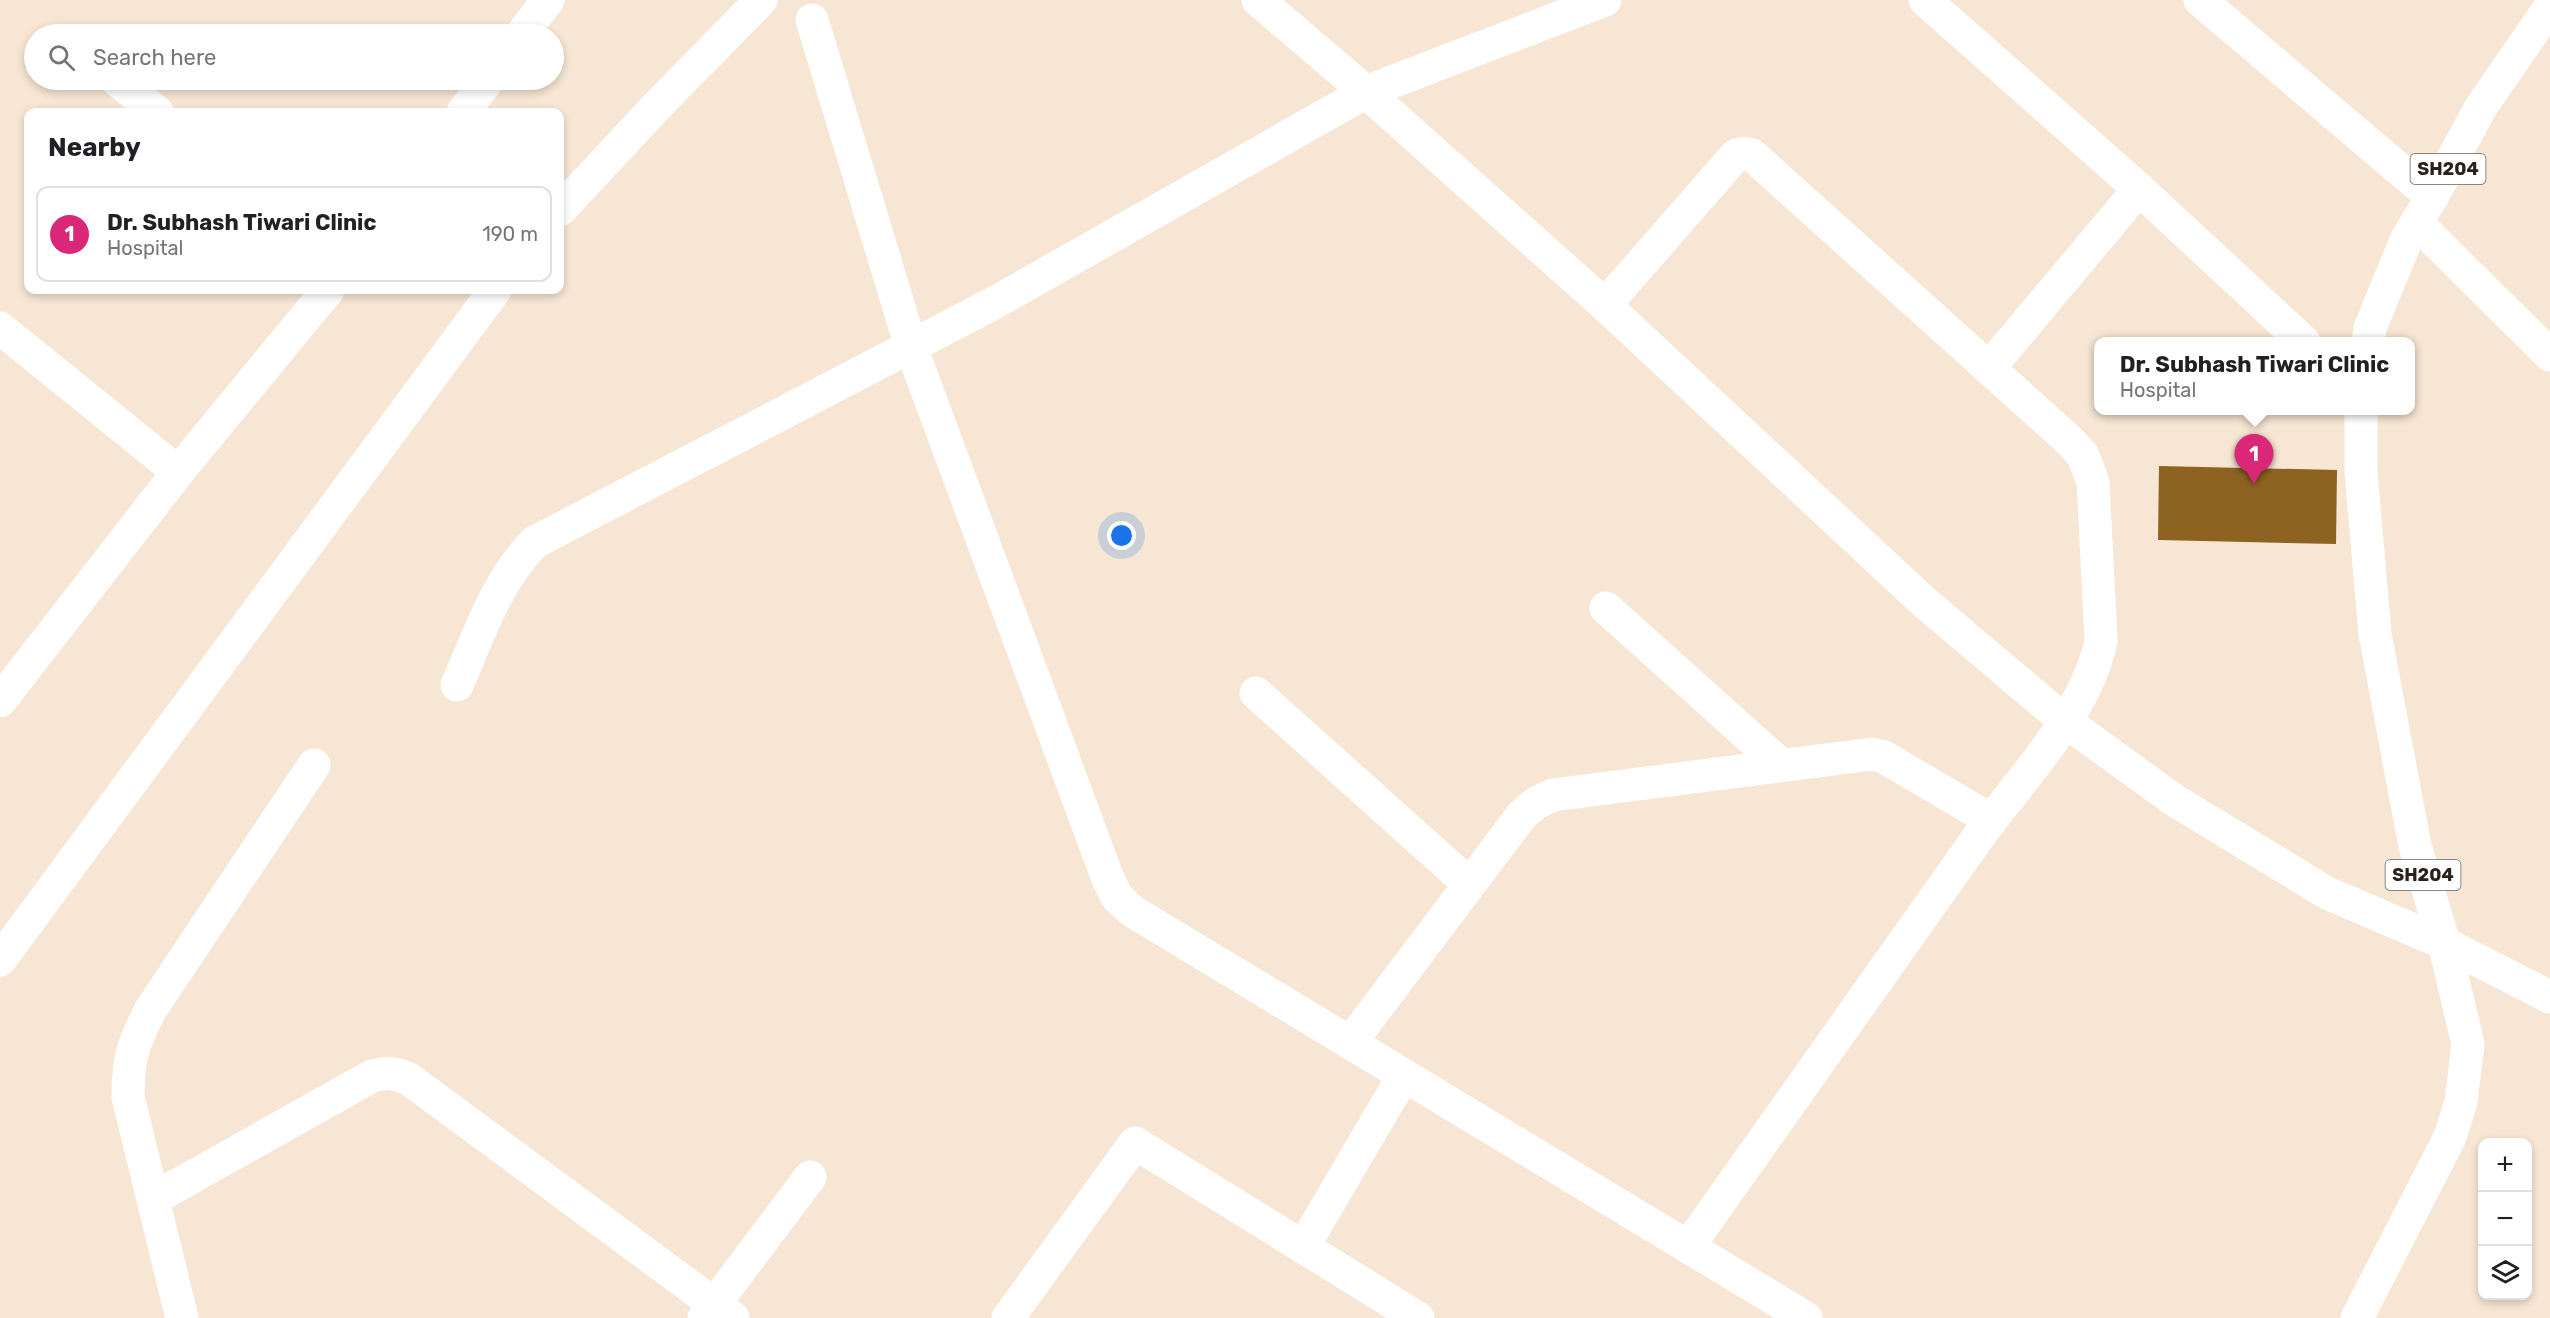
<!DOCTYPE html>
<html lang="en">
<head>
<meta charset="utf-8">
<style>
  body { margin:0; font-family:Rubik,sans-serif; background:#f2f2f2; color:#202124 }
  .controls { position:absolute; right:18px; bottom:18px; display:grid; overflow:hidden; border-radius:12px; box-shadow:0 3px 9px #0003 }
  .controls button { width:54px; height:54px; display:grid; place-items:center; padding:0; border:0; border-bottom:2px solid #e0e0e0; background:#fff; color:#202124; font:30px sans-serif }
  .you { position:absolute; left:1122px; top:536px; width:21px; height:21px; margin:-15px; border:4px solid #fff; border-radius:50%; background:#1a73e8; box-shadow:0 0 0 9px #1a73e833 }
  .badge { display:grid; place-items:center; width:39px; height:39px; border-radius:50%; background:#db2777; color:#fff; font-size:20px; font-weight:700 }
  .pin { position:absolute; translate:-50% -50px; filter:drop-shadow(0 2px 3px #0008) }
  .pin::after { content:''; position:absolute; top:32px; width:21px; height:18px; background:inherit; clip-path:polygon(0 0,100% 0,50% 100%) }
  .popup { position:absolute; left:2094px; top:337px; width:321px; height:78px; box-sizing:border-box; display:grid; place-content:center; border-radius:12px; background:#fff; filter:drop-shadow(0 2px 4px #0005); font-size:20px; white-space:nowrap; color:#757577 }
  .popup b { font-size:22px; color:#202124 }
  .popup::after { content:''; position:absolute; left:50%; top:100%; margin-left:-12px; border:12px solid transparent; border-top-color:#fff }
  .list { margin:0; padding:0; list-style:none }
  h2 { display:flex; justify-content:space-between; align-items:center; height:78px; margin:0; padding:0 24px; font-size:26px }
  h2 small { font-size:20px; font-weight:400; color:#757577 }
  .list li { display:grid; grid-template-columns:39px 1fr auto; gap:18px; align-items:center; box-sizing:border-box; height:96px; margin:0 12px 12px; padding:0 12px; border:2px solid #e0e0e0; border-radius:12px }
  .list b { display:block; font-size:22px; white-space:nowrap }
  .list p { margin:0; font-size:20px; white-space:nowrap; color:#757577 }
  .list em { font-size:20px; font-style:normal; color:#757577 }
  .icon { flex:none; width:33px; height:33px; fill:none; stroke:currentColor; stroke-width:2; stroke-linecap:round; stroke-linejoin:round }
  .map { position:relative; flex:none; width:2550px; height:1318px; overflow:hidden }
  .search { position:absolute; background:#fff; box-shadow:0 3px 9px #0003; left:24px; top:24px; width:540px; height:66px; display:flex; align-items:center; gap:15px; box-sizing:border-box; padding:0 21px; border-radius:33px; color:#757577; font-size:22px }
  .panel { position:absolute; background:#fff; box-shadow:0 3px 9px #0003; left:24px; top:108px; width:540px; height:186px; border-radius:12px }
  .map>svg:first-child { display:block }
</style>
</head>
<body>
<div class="map">
<svg width="2550" height="1318" viewBox="0 0 2550 1318">
  <rect width="100%" height="100%" fill="#f6e6d3"/>
  <!-- building -->
  <polygon fill="#8e6322" points="2159,466 2337,470 2336,544 2158,540"/>
  <g fill="none" stroke-linecap="round" stroke-linejoin="round">
    <!-- minor -->
    <g stroke="#fff" stroke-width="33">
      <polyline points="1258,0 1366,92 1605,305 1924,602 2065,721 2174,800 2327,893 2444,943 2550,997"/>
      <polyline points="1925,0 2139,189 2304,342"/>
      <polyline points="2200,0 2432,197"/>
      <polyline points="812,20 911,347 1108,879 1117,897 1132,911 1806,1318"/>
      <polyline points="522,34 548,0"/>
      <polyline points="117,80 157,112"/>
      <polyline points="463,112 488,80"/>
      <polyline points="560,210 656,107 761,0"/>
      <polyline points="2417,223 2550,355"/>
      <path d="M1605,305L1736,155L1744,153L1752,155L2071,442L2083,456L2093,482L2101,640C2088,711 2019,781 1977,839C1881,975 1784,1111 1688,1247"/>
      <polyline points="0,328 178,472"/>
      <polyline points="1989,368 2139,189"/>
      <polyline points="1606,608 1781,765"/>
      <path d="M457,685C479,635 496,581 535,542L996,302L1366,92L1605,0"/>
      <polyline points="1256,693 1469,884"/>
      <polyline points="0,701 178,472 328,290"/>
      <polyline points="0,960 495,290"/>
      <polyline points="1350,1043 1522,815 1536,803 1553,795 1872,754 1884,757 1991,820"/>
      <path d="M153,1199L372,1076C386,1072 396,1073 409,1079L733,1318"/>
      <polyline points="1303,1247 1404,1075"/>
      <path d="M182,1318L128,1097C128,1057 133,1044 151,1009L314,765"/>
      <polyline points="704,1318 810,1177"/>
      <polyline points="1008,1318 1135,1143 1418,1318"/>
    </g>
    <!-- primary -->
    <g stroke="#fff" stroke-width="33">
      <polyline points="2368,342 2370,328 2407,238 2432,197 2481,107 2550,7"/>
      <polyline points="2357,1318 2450,1137 2461,1102 2468,1044 2444,943 2415,846 2375,634 2361,472 2361,410"/>
    </g>
  </g>
  <g text-anchor="middle" stroke-width="6" stroke-linejoin="round" paint-order="stroke">
    <!-- shield labels -->
    <g fill="#fff" stroke="#68645f" stroke-width="1.5">
      <rect x="2410.5" y="154" width="75" height="30" rx="4.5"/>
      <rect x="2385.5" y="860" width="75" height="30" rx="4.5"/>
    </g>
    <g font-size="18" font-weight="bold" fill="#28221b">
      <text x="2448" y="175">SH204</text>
      <text x="2423" y="881">SH204</text>
    </g>
  </g>
</svg>
<div class="controls">
<button>+</button>
<button>−</button>
<button><svg class="icon" aria-label="layers" viewBox="0 0 24 24"><path d="M12 4l9 5-9 5-9-5zM3 14l9 5 9-5"/></svg></button>
</div>
<div class="you"></div>
<div class="pin badge" style="left:2254px;top:484px">1</div>
<div class="popup"><b>Dr. Subhash Tiwari Clinic</b>Hospital</div>
<div class="search"><svg class="icon" aria-label="search" viewBox="0 0 24 24"><circle cx="10" cy="10" r="6"/><path d="M15 15l6 6"/></svg>Search here</div>
<section class="panel">
<h2>Nearby<small></small></h2>
<ul class="list">
<li><span class="badge">1</span><div><b>Dr. Subhash Tiwari Clinic</b><p>Hospital</p></div><em>190 m</em></li>
</ul>
</section>
</div>
</body>
</html>
